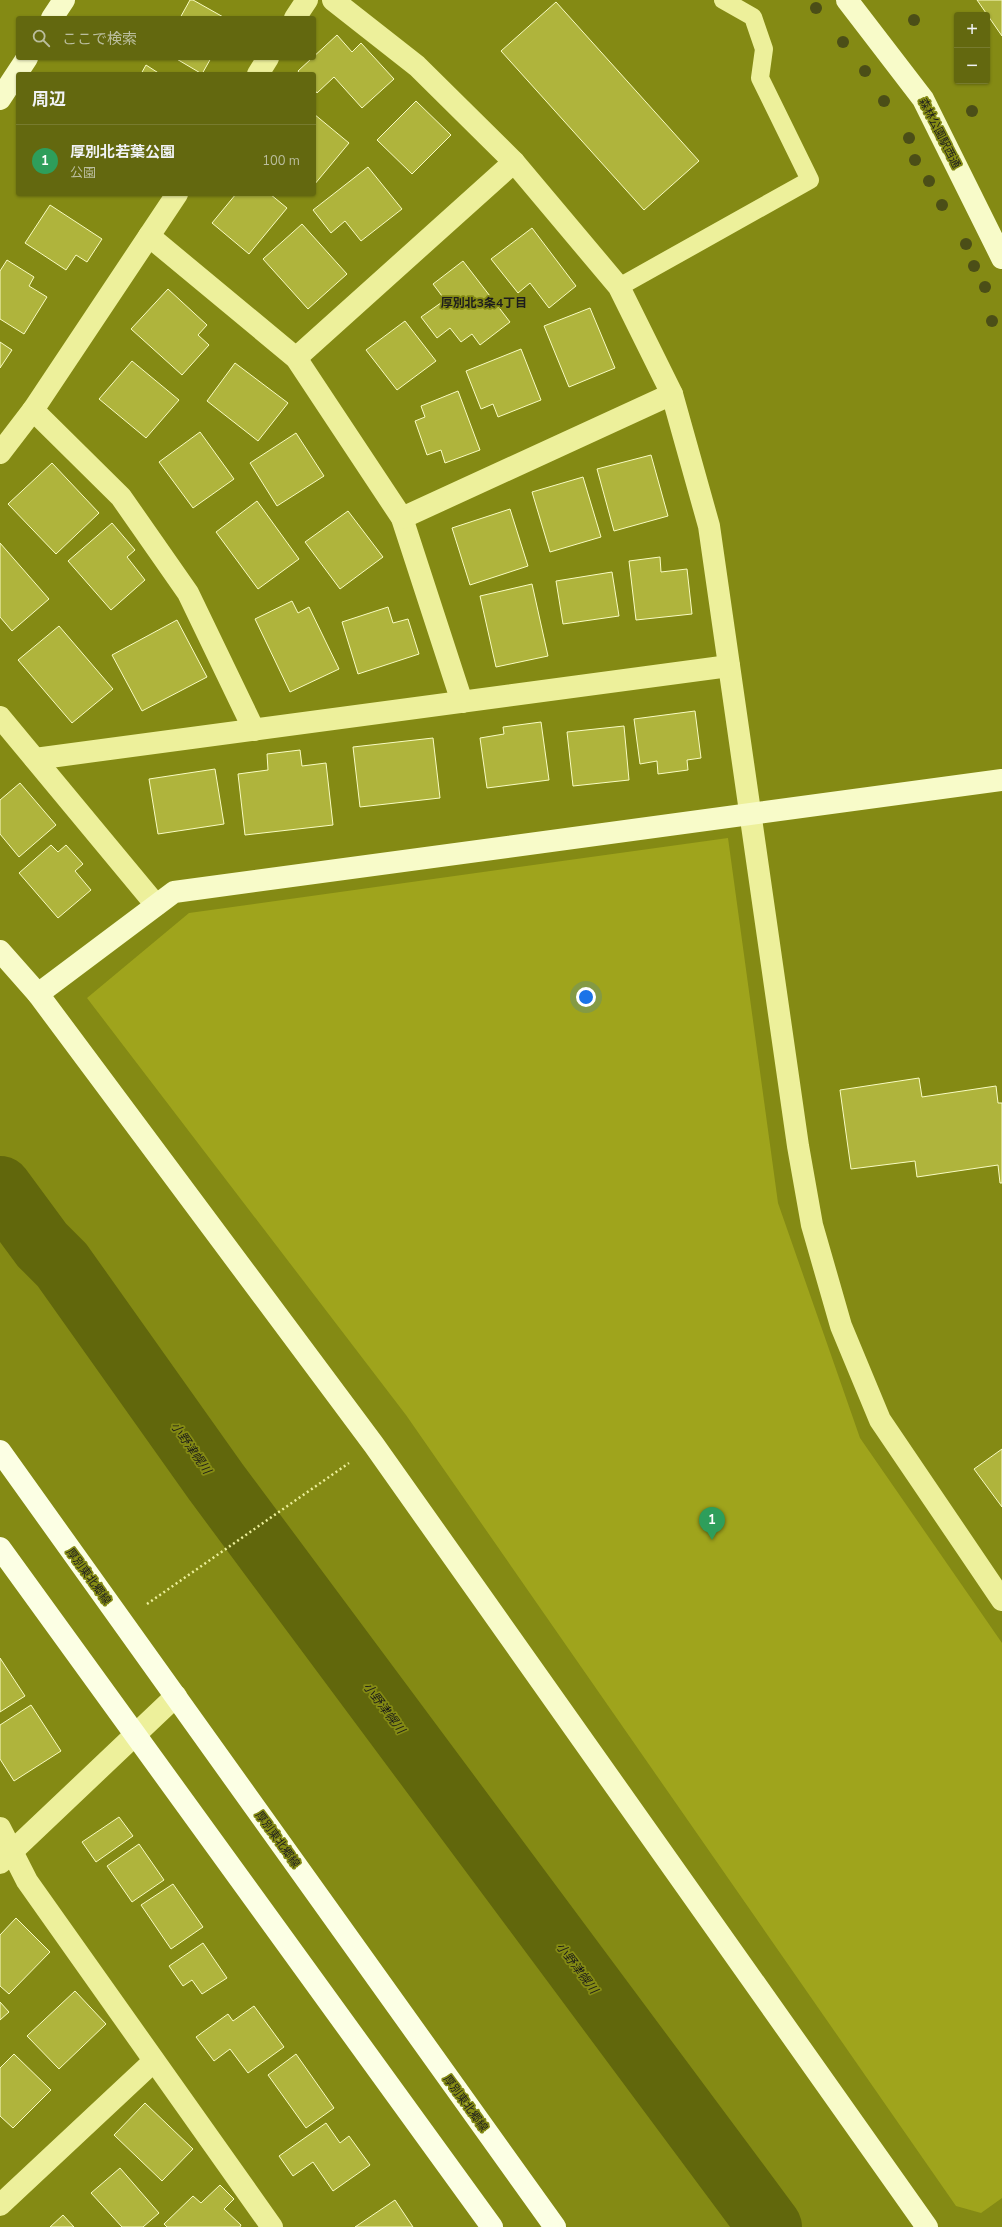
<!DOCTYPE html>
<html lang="ja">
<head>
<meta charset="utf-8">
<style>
  body { margin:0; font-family:"Nunito Sans","Noto Sans JP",sans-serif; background:#696e18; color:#f1f3f6 }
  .controls { position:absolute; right:12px; top:12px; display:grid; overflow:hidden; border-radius:4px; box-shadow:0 1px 3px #0004 }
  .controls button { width:36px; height:36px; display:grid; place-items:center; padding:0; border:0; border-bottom:1px solid #777b2f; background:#63680f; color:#f1f3f6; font:20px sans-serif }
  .you { position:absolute; left:586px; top:997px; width:14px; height:14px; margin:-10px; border:3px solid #fff; border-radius:50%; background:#1a73e8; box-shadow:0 0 0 6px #1a73e833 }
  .badge { display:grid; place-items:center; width:26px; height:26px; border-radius:50%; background:#e69b98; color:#fff; font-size:13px; font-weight:700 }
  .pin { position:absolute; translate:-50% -33px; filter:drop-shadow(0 1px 2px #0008) }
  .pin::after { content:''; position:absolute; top:21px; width:14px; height:12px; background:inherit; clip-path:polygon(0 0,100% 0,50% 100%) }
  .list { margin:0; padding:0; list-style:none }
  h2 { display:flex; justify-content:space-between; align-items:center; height:52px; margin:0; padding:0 16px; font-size:17px }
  h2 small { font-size:13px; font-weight:400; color:#bbbe9e }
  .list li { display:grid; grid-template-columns:26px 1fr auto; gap:12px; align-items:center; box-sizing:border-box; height:72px; padding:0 16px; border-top:1px solid #777b2f }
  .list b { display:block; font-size:15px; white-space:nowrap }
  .list p { margin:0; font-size:13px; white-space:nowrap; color:#bbbe9e }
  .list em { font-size:13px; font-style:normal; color:#bbbe9e }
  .icon { flex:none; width:22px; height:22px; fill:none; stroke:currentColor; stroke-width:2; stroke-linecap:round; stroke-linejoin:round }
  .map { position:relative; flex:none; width:1002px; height:2227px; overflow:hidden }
  .search { position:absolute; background:#63680f; box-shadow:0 1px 3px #0004; left:16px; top:16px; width:300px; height:44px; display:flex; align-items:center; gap:10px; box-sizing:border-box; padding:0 14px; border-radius:4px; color:#bbbe9e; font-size:15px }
  .panel { position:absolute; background:#63680f; box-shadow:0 1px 3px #0004; left:16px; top:72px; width:300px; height:124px; border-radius:4px }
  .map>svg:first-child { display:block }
</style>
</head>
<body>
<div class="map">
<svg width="1002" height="2227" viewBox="0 0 1002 2227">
  <rect width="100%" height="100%" fill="#848a14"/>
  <!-- green -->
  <polygon fill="#9fa41c" points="728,838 778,1203 860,1438 1002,1643 1002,2198 981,2213 956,2206 406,1415 87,998 189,913"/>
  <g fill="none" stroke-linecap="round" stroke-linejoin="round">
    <!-- river -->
    <polyline stroke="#61670c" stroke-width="64" points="0,1188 42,1245 62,1265 216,1482 770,2227"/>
  </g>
  <!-- building -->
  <g fill="#afb43c" stroke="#f9fcc2">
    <polygon points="190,0 193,0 225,18 180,18"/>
    <polygon points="977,0 1002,0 1002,36"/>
    <polygon points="556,2 699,161 644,210 501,51"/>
    <polygon points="337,35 352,52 361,43 394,79 362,108 334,77 317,93 314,89 314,74 300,74 298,71"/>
    <polygon points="175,58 211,58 202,74"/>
    <polygon points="146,65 160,74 141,74"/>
    <polygon points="416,101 451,135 412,174 377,140"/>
    <polygon points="314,114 349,143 314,185"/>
    <polygon points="368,167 402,209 361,241 345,221 331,233 313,210"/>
    <polygon points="236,194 270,194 287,208 249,254 212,223"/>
    <polygon points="50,205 102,239 87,262 76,255 66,270 25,243"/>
    <polygon points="302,224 347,274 308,309 263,259"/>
    <polygon points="532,228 576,286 549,308 530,283 518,293 491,259"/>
    <polygon points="7,260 34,277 29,286 47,297 24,334 0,319 0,271"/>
    <polygon points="463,261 510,322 480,345 472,334 461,342 450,328 437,338 421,317 445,300 433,284"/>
    <polygon points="168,289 207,325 198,335 209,345 182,375 131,329"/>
    <polygon points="590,308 615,368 569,387 544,326"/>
    <polygon points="405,321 436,361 397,390 366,350"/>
    <polygon points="0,342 12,350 0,368"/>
    <polygon points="521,349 541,400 498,417 493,404 481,409 466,371"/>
    <polygon points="132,361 179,400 146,438 99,399"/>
    <polygon points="235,363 288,403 258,441 207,401"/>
    <polygon points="458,391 480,450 445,463 441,450 427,455 415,421 425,417 421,406"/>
    <polygon points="200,432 234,479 193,508 159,462"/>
    <polygon points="296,433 324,476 277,506 250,463"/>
    <polygon points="651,455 668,516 614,531 597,469"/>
    <polygon points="52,463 99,513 56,554 8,504"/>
    <polygon points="583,477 601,537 550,552 532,492"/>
    <polygon points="257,501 299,559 258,589 216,532"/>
    <polygon points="510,509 528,566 470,585 452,528"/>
    <polygon points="348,511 383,557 340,589 305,542"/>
    <polygon points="112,523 135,550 127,557 145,580 111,610 68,561"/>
    <polygon points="0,543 49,599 12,631 0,617"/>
    <polygon points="660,557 661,572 687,569 692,614 636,620 629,561"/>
    <polygon points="612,572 619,616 563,624 556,581"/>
    <polygon points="532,584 548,656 496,667 480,596"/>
    <polygon points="292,601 298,613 309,607 339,669 290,692 255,619"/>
    <polygon points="388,607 393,623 408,619 419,654 358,674 342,622"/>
    <polygon points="177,620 207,677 142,711 112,655"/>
    <polygon points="59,626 113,689 72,723 18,660"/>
    <polygon points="695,711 701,758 687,760 688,770 658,774 657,761 640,764 634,719"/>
    <polygon points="541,722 549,780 487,788 480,738 504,734 503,727"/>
    <polygon points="624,726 629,780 573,786 567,732"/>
    <polygon points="433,738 440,798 360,807 353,747"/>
    <polygon points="300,750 302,766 326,763 333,825 245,835 238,774 268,770 267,754"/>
    <polygon points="215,769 224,824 158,834 149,779"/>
    <polygon points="20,783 56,825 19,857 0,834 0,800"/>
    <polygon points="51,845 58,852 66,845 83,864 75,871 91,890 58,918 19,873"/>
    <polygon points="919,1078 922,1097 996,1086 998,1103 1002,1103 1002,1183 1000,1183 998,1165 917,1177 915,1161 851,1169 840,1090"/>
    <polygon points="1002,1449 1002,1507 974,1469"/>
    <polygon points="0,1658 25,1696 0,1712"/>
    <polygon points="31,1705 61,1751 14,1781 0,1759 0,1725"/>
    <polygon points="119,1817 133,1836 96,1862 82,1842"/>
    <polygon points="139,1844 164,1880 132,1902 107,1866"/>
    <polygon points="173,1884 203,1927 171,1949 141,1905"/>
    <polygon points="16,1918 50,1952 9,1994 0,1986 0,1935"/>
    <polygon points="203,1943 227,1978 202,1994 192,1980 183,1986 169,1966"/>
    <polygon points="75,1991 106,2024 59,2069 27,2036"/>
    <polygon points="0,2002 9,2012 0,2020"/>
    <polygon points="254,2006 284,2047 248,2073 230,2049 214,2061 196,2037 228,2014 233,2021"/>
    <polygon points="14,2054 51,2090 13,2128 0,2116 0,2068"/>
    <polygon points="296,2054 334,2108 306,2128 268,2075"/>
    <polygon points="145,2103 193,2149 162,2181 114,2135"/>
    <polygon points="326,2123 340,2143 349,2136 370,2165 333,2191 313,2162 293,2176 279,2156"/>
    <polygon points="120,2168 159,2213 143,2227 122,2227 91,2193"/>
    <polygon points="220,2185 234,2199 224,2209 241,2225 240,2227 167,2227 164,2224 193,2196 201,2203"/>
    <polygon points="395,2200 413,2227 355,2227"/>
    <polygon points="63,2215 74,2227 50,2227"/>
  </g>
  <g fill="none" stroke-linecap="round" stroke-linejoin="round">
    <!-- path -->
    <polyline stroke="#edf09b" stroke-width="2.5" stroke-dasharray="2 3" stroke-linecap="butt" points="147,1604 349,1463"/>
    <!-- lane -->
    <polyline stroke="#edf09b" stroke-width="18" points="619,287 810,180 760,78 764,49 753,17 723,0"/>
    <!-- street -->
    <g stroke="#edf09b" stroke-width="22">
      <polyline points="333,0 417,66 514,162 619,287 672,394 709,526 798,1146 812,1225 841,1326 880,1420 1002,1600"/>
      <polyline points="295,18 307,0"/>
      <polyline points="258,74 268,58"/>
      <polyline points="149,236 296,358 402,518 462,702"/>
      <polyline points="296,358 514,162"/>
      <polyline points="33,410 121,497 188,593 254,730"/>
      <polyline points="0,453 33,410 177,194"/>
      <polyline points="402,518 672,394"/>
      <polyline points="0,717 156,905"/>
      <polyline points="35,759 729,666"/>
      <polyline points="0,1828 27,1881 272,2227"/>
      <polyline points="0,1863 176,1696"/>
      <polyline points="0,2205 154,2061"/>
    </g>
    <!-- secondary -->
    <g stroke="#f8fbc9" stroke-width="22">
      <polyline points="847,0 923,99 1002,258"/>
      <polyline points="52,18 64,0"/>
      <polyline points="0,99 27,58"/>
      <polyline points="0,951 38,994 374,1445 927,2227"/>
      <polyline points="38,994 174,892 1002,780"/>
    </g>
    <!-- primary -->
    <g stroke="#fcffe4" stroke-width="22">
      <polyline points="0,1451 555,2227"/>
      <polyline points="0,1548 492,2227"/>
    </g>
  </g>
  <!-- trees -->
  <g fill="#4b4e17">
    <circle cx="816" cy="8" r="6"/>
    <circle cx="914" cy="20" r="6"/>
    <circle cx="843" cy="42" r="6"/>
    <circle cx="865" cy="71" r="6"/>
    <circle cx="884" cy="101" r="6"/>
    <circle cx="972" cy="111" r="6"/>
    <circle cx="909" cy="138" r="6"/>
    <circle cx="915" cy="160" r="6"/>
    <circle cx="929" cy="181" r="6"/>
    <circle cx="942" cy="205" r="6"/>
    <circle cx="966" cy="244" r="6"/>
    <circle cx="974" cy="266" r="6"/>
    <circle cx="985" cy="287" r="6"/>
    <circle cx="992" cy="321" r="6"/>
  </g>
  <g text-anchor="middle" stroke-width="3.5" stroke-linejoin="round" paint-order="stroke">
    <!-- street labels -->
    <g font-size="11" fill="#1d1d1d" stroke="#848a14">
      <text transform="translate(940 133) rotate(63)" y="4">森林公園駅西通</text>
      <text transform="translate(89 1576) rotate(54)" y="4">厚別東北郷線</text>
      <text transform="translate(278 1839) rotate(54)" y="4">厚別東北郷線</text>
      <text transform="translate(466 2103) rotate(54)" y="4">厚別東北郷線</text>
    </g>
    <!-- neighbourhood labels -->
    <g font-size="12" font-weight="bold" fill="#1d1d1d" stroke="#848a14">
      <text x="484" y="307">厚別北3条4丁目</text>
    </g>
    <!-- water labels -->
    <g font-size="12" font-style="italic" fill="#1c1c18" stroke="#848a14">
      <text transform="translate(191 1448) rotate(55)" y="4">小野津幌川</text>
      <text transform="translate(384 1708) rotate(53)" y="4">小野津幌川</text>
      <text transform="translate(577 1968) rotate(53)" y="4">小野津幌川</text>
    </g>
  </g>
</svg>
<div class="controls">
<button>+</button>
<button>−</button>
</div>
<div class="you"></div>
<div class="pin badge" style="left:712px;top:1540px;background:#2e9e5b">1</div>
<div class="search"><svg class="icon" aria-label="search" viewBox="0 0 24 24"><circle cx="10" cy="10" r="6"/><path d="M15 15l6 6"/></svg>ここで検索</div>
<section class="panel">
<h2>周辺<small></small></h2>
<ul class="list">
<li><span class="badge" style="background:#2e9e5b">1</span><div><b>厚別北若葉公園</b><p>公園</p></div><em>100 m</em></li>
</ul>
</section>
</div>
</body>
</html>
